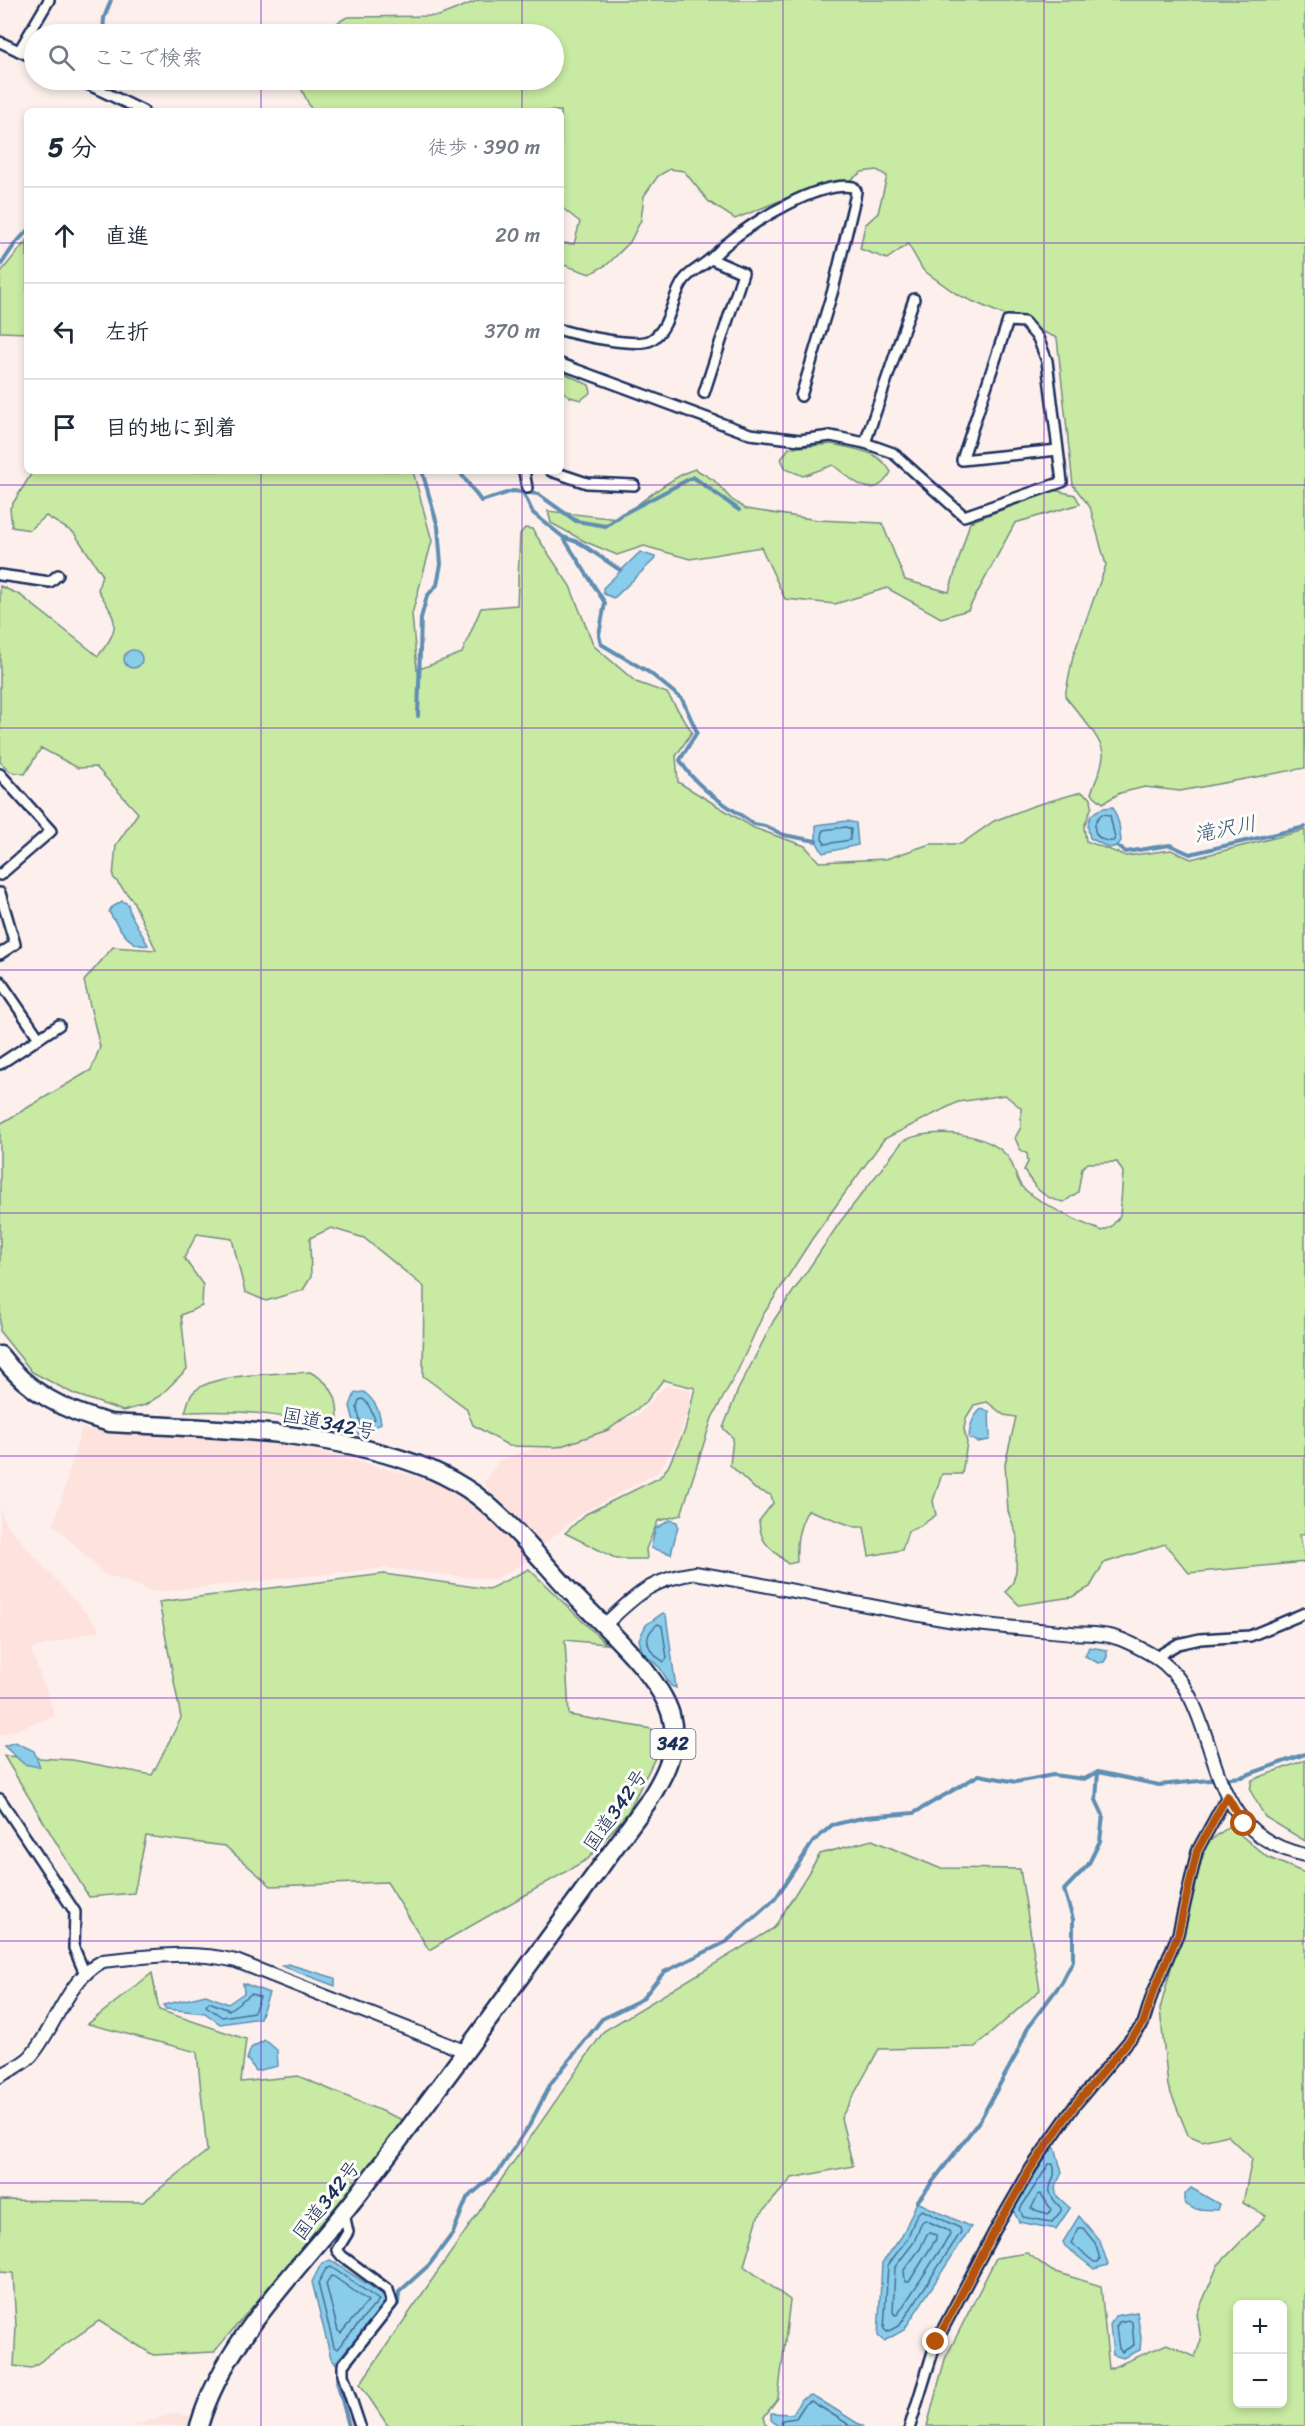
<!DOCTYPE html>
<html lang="ja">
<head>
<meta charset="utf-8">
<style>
  body { margin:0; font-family:Sriracha,"Klee One",sans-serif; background:#f6f6f7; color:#1f2937 }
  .controls { position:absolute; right:18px; bottom:18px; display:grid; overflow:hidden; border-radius:9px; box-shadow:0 3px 9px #0003 }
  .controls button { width:54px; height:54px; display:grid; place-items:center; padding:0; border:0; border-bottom:2px solid #e0e1e3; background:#fff; color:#1f2937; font:30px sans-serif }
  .stop { position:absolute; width:18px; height:18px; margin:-14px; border:4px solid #b45309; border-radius:50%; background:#fff }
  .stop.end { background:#b45309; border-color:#fff; box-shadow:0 2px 6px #0008 }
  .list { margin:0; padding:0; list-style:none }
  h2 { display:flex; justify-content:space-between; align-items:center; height:78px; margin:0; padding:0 24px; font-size:26px }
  h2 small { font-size:20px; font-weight:400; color:#747a83 }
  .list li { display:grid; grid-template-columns:39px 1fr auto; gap:18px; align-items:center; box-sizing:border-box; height:96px; padding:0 24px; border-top:2px solid #e0e1e3 }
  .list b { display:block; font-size:22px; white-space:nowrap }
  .list em { font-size:20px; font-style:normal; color:#747a83 }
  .icon { flex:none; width:33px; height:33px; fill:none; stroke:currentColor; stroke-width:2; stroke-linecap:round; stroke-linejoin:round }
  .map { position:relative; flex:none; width:1305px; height:2426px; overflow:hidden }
  .search { position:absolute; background:#fff; box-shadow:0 3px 9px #0003; left:24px; top:24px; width:540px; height:66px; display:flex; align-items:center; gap:15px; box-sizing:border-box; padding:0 21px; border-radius:33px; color:#747a83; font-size:22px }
  .panel { position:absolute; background:#fff; box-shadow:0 3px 9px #0003; left:24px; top:108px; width:540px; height:366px; border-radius:9px }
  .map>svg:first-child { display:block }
</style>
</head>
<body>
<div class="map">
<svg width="1305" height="2426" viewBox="0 0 1305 2426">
  <rect width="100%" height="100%" fill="#fdf0ec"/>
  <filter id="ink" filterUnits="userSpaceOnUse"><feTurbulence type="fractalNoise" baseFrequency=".0167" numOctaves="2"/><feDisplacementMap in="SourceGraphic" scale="12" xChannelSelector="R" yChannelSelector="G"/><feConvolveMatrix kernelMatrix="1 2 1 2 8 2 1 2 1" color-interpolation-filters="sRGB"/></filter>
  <g filter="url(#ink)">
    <!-- built -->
    <g fill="#fde2de">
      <polygon points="666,1385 691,1390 689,1407 678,1440 658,1472 580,1514 543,1545 483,1483 499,1460 638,1415"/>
      <polygon points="81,1429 132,1434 259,1441 301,1447 418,1477 446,1486 476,1508 529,1560 494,1580 384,1568 154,1592 104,1574 54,1525"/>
      <polygon points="0,1508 6,1524 101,1630 31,1649 55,1716 0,1735"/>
      <polygon points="176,2413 192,2417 190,2426 132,2426"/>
    </g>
    <!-- green -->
    <g fill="#c8eaa3" stroke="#728c80" stroke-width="1.5" fill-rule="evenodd">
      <path d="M479,0H1305V768L1180,791L1145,787L1120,793L1103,803L1091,793C1095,782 1102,769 1103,756C1105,741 1075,710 1065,696L1073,656L1106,565L1090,507L1073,485L1057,338L958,295L923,270L908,244L887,259L860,249L865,225L878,213L887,176L877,170L862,172L849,181L816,186L735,219L709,202L684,171L670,169L658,176L644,196L641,220L630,242L608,264L590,274L561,264V243L574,244L580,222L561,207V111H312L297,80H554V34H318L347,17L439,16Z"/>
      <polygon points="27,240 27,333 0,332 0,273"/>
      <polygon points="564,373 589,385 591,392 581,400 570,397 561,390 561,378"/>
      <path d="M832,444C857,450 877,449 891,472C873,505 851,478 833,465L803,476L786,469L781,459L789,448Z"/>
      <path d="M695,469L714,480L731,499L746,509L818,520L882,523L905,580L949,592L970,522L1054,490L1075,495L1080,504L1015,523L968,610L941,618L887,588L835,604L785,599L761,547L690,559L644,546L617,555L586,542L551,523L548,511L618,519C639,504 672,476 695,469Z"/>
      <path d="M33,471H413L432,541L412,614L417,670L462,653L481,608L517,605L520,534L525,528L532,529L570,586L594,646L636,682L667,693L692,732L676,756L678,782L754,828L805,846L819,862L886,859L930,844H961L994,821L1033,806L1081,792L1091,798L1092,806L1084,827L1086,841L1126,856L1171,850L1191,859L1305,830V1533L1300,1535L1305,1562L1189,1573L1165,1544L1104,1563L1090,1587L1072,1597L1019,1605L1006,1592L1013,1582L1016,1571L1017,1536L1008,1511L1005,1464L1016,1417L1004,1415L987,1402L974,1405L966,1418L964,1429L967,1443L962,1474H942L933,1501L936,1515L920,1526L908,1531L902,1550L869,1556L864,1527H855L808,1510C798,1528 796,1541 797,1562L788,1564C771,1547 761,1547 759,1521L773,1503L771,1495L755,1489L730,1465L733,1438L723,1428L738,1390L774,1320L840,1222L903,1141C931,1127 992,1131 1010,1160C1015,1168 1016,1182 1024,1189C1043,1205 1078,1222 1102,1231L1111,1227L1120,1216L1123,1172L1117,1162L1088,1163L1082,1168L1078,1192L1064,1202C1043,1199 1034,1187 1024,1170L1028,1162L1027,1154L1020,1149L1015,1138L1021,1127V1108L1005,1095L958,1102L884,1139L812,1239L763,1315L738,1370L712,1418L681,1515L658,1521L646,1549L647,1559H617L565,1533L586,1514L659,1478L668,1467L685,1430L695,1388L663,1380L645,1403L608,1430L558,1447L509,1446L473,1425L466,1408L423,1376L424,1287L364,1238L331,1228L310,1238L311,1277L303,1290L266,1301L245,1292L232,1239L197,1234L184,1258L203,1285L202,1306L181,1315L187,1369L161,1395L145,1405L123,1411L74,1394L32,1372L0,1332V1124L91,1070L100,1047L84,981L113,947L156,950L133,901L113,877L116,845L138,813L96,767L78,768L41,748L25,774L11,772L0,762V586L20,595L98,656C122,626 117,621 98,590L102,574L74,533L46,516L30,530L12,527L10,508Z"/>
      <path d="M310,1372C336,1385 340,1403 337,1430C287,1413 237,1410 185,1412C187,1407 188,1399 192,1394C209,1372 282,1374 310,1372Z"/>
      <polygon points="529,1569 606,1644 565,1640 569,1715 652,1729 655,1758 628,1812 588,1859 429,1950 387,1882 271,1886 225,1846 146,1836 134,1893 89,1897 4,1756 73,1760 152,1775 181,1718 159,1602 384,1574 489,1589"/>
      <polygon points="1305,1760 1305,1841 1265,1817 1250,1790 1252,1780"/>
      <path d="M1230,1826L1267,1857L1305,1873V2426H927L945,2359L996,2258L1027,2253L1052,2271L1101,2286L1109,2369L1167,2344L1195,2357L1201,2340L1197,2314L1218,2265L1266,2216L1243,2203L1252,2159L1227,2135L1202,2141L1188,2135L1168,2086L1160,2009L1187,1908L1207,1843ZM1238,2304H1282V2404H1238Z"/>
      <polygon points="872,1840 939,1868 1020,1869 1040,1990 975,2047 879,2049 841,2118 853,2166 792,2178 758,2217 744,2266 790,2300 778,2398 764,2417 767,2426 388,2426 360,2384 604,2031 774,1928 820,1854"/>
      <polygon points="152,1973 159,2010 246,2039 241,2082 298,2076 403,2120 347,2201 278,2276 214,2352 153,2355 99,2321 31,2368 14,2366 16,2326 13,2273 0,2272 0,2200 143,2202 207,2151 197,2052 88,2024"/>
    </g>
    <!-- water -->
    <g fill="#8acdeb" stroke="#5e8eb3" stroke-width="1.5">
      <polygon points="640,552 655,557 655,559 614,598 604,594 603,588"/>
      <circle cx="133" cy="659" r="9"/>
      <path d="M1113,807L1119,824L1121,841L1117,846L1109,848L1090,838C1084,818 1092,808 1113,807Z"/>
      <polygon points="847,821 856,823 858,845 823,853 816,841 816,825"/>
      <path d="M122,901L128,904L130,913L148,945C129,949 118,925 109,912L111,908Z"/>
      <path d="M364,1392C375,1401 379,1409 381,1423L362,1436L357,1433L350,1406L355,1393Z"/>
      <path d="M981,1409L989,1411L990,1437L989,1440L978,1442L969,1438C970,1425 972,1418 981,1409Z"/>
      <polygon points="670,1520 677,1522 678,1526 671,1554 651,1548 655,1529"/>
      <polygon points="663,1613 666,1615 676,1688 671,1686 660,1668 642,1651 639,1639 646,1625"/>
      <polygon points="1089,1647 1107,1650 1107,1657 1104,1662 1098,1663 1085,1656"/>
      <polygon points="15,1742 34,1751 40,1767 24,1764 4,1746"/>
      <polygon points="288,1964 335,1978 335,1986 282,1966"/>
      <polygon points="243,1983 269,1993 260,2018 220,2024 205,2013 166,2009 163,2005 206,1995 228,2004 244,1993"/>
      <polygon points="265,2040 277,2050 278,2066 256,2071 247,2059 251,2048"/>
      <polygon points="1052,2147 1055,2148 1062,2172 1055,2188 1057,2196 1070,2208 1056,2229 1019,2222 1013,2210"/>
      <polygon points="1191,2188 1219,2204 1217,2210 1194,2209 1185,2204 1185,2194"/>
      <polygon points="917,2202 971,2227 904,2330 884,2341 878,2336 882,2263 902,2236"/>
      <polygon points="1079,2216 1100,2241 1108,2265 1094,2269 1065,2246 1063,2242"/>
      <polygon points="330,2260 384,2295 386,2303 335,2363 331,2358 312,2282 321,2264"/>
      <polygon points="1137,2312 1141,2338 1140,2350 1123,2358 1113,2355 1110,2325 1115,2316"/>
      <polygon points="811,2395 817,2398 862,2426 778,2426 771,2420 771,2413 793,2414 801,2399"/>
    </g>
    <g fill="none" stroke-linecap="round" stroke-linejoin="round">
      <!-- shore -->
      <g stroke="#476e96" stroke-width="1.5">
        <path d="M1102,814L1110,815L1115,838L1113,841C1095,843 1088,825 1102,814Z"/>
        <polygon points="846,827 851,829 850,840 825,844 822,839 823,830"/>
        <polygon points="363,1399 368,1404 375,1419 364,1428 361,1426 357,1407 359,1400"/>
        <path d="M658,1624L662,1626L667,1658L664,1662C648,1652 640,1637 658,1624Z"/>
        <polygon points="251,1994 260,1997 254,2012 222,2017 206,2006 209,2002 229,2010"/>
        <path d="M1049,2164H1053C1060,2184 1037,2185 1061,2208V2211L1052,2222L1023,2217L1020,2209Z"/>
        <polygon points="1041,2194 1051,2209 1049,2214 1031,2209 1038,2195"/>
        <polygon points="922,2210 960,2228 961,2232 900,2325 887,2332 884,2329 888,2265 907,2239 917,2214"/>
        <polygon points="925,2220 949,2231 950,2235 898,2314 895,2315 893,2312 895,2267 914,2242 922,2222"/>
        <polygon points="1079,2228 1083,2228 1095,2243 1100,2259 1098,2262 1094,2262 1071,2243"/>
        <polygon points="930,2233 936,2235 936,2239 909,2282 905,2282 904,2270 920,2249 927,2234"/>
        <polygon points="331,2267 379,2300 337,2349 334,2347 318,2283 326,2269"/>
        <polygon points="333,2276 368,2301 341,2333 338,2331 326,2284 330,2277"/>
        <polygon points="1129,2320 1132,2322 1134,2345 1122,2352 1119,2349 1116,2327 1119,2322"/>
        <polyline points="781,2426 782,2420 796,2418 805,2404 811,2401 851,2426"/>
      </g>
      <!-- stream -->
      <g stroke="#5e8eb3" stroke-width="4">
        <polyline points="103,34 104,18 111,0"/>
        <polyline points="106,86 107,80"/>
        <polyline points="0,266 15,244 27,231"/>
        <polyline points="459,471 481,501 513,491 538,494 576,521 606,526 621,515 693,477 739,510"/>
        <polyline points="523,492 533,513 563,537 580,543 620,570"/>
        <path d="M563,537L605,603L599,635L601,644L650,673L682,699L697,732L680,760C697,790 727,805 754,824L765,826L784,835L816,841"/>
        <polyline points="418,716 421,618 427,596 437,585 441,564 438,527 422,471"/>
        <polyline points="1117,846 1126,852 1170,845 1190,854 1305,827"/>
        <polyline points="917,2202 980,2120 1016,2055 1028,2027 1062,1982 1073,1961 1073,1919 1064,1890 1088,1865 1100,1841 1103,1815 1096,1800 1098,1772"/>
        <polyline points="349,2426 337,2381 398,2304 399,2292 429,2265 453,2233 467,2198 498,2172 529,2126 551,2083 602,2019 642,1999 664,1972 726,1942 775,1899 813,1842 832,1825 866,1817 914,1813 979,1775 1016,1782 1053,1775 1084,1779 1098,1772 1159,1785 1241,1777 1305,1754"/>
      </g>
      <defs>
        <g id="minor">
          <polyline points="0,42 34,58"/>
          <polyline points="19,51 49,0"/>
          <polyline points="79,80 143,111"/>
          <path d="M561,330C578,335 637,348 651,340C671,328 671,297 684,280C690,272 701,267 709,260C716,255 722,247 729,242C756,220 819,181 853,187L856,191L855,198L833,290L801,396"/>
          <polyline points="561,364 750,434 800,440 831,436 865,443 893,453 964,516 1062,482 1047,361 1038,338 1024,322 1008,321 962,460 1058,450"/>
          <polyline points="704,393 743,273 711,259"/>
          <polyline points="865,443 914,299"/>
          <polyline points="524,471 527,488"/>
          <polyline points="551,471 587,483 634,485"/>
          <polyline points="0,575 50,582 58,575"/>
          <polyline points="0,774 51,831 0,875"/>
          <polyline points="0,893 15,944 0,954"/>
          <polyline points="0,981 39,1038"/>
          <polyline points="0,1064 59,1025"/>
          <polyline points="1156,1657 1178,1644 1200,1639 1250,1636 1305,1613"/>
          <polyline points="0,1799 75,1912 74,1948 85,1974"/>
          <polyline points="344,2214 348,2232 337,2250 342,2256 388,2290 392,2303 343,2365 343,2375 360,2426"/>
          <polyline points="910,2426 936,2342 994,2232 1031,2168 1075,2105 1143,2024 1152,1995 1178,1934 1197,1851 1227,1796"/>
        </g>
        <g id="tertiary">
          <path d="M603,1626C636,1596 648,1580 695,1573C782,1587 868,1607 954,1621C993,1627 1033,1629 1072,1633C1086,1634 1103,1633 1117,1638C1130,1642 1142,1649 1154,1656C1231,1706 1189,1830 1305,1855"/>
          <path d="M0,2076C10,2070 24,2064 31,2056C56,2027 67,1979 103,1961C148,1956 191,1950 236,1961L467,2052"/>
        </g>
        <path id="trunk" d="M0,1355C28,1393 65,1411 110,1423C217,1429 331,1429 432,1470C448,1477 462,1485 476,1495C511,1522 541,1560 571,1592C601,1624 659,1674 671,1715C680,1748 664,1777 647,1803C552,1934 458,2064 360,2192C304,2265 225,2337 199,2426"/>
      </defs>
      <!-- minor casing -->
      <use href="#minor" stroke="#1b2f5e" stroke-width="14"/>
      <!-- tertiary casing -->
      <use href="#tertiary" stroke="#1b2f5e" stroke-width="16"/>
      <!-- trunk casing -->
      <use href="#trunk" stroke="#1b2f5e" stroke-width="21"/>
      <!-- minor -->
      <use href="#minor" stroke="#fdfcf7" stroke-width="9"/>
      <!-- tertiary -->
      <use href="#tertiary" stroke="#fdfcf7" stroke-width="12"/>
      <!-- trunk -->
      <use href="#trunk" stroke="#fdfcf7" stroke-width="16"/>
    </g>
  </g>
  <g fill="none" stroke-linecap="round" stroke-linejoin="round" filter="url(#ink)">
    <!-- route -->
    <polyline stroke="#b45309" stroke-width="8" points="936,2342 994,2232 1031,2168 1075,2105 1143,2024 1152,1995 1178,1934 1197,1851 1227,1796 1244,1824"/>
  </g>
  <!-- grid -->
  <path fill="none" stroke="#7b2cbf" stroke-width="1.5" stroke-opacity="0.55" d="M261,0V34M522,0V34M783,0V2426M1044,0V2426M261,80V111M522,80V111M0,243H27M561,243H1305M261,471V2426M522,471V2426M0,485H1305M0,728H1305M0,970H1305M0,1213H1305M0,1456H1305M0,1698H1305M0,1941H1305M0,2183H1305"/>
  <g text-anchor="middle" stroke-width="6" stroke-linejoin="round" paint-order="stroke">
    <!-- shield labels -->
    <rect fill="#fdfcf7" stroke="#5f6c8c" stroke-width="1.5" x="650.5" y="1729" width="45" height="30" rx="4.5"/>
    <g font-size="18" font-weight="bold" fill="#1b2f5e">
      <text x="673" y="1750">342</text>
    </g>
    <!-- street labels -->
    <g font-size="20" fill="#1b2f5e" stroke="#fdfcf7">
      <text transform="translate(329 1423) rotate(11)" y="7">国道342号</text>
      <text transform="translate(615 1810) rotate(-55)" y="7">国道342号</text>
      <text transform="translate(326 2200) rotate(-52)" y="7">国道342号</text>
    </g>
    <!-- water labels -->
    <g font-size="21" font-style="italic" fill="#375681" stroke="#fdfcf7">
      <text transform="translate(1225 829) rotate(-11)" y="7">滝沢川</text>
    </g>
  </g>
</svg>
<div class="controls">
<button>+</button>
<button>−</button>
</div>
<div class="stop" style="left:1244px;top:1824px"></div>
<div class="stop end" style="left:936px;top:2342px"></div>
<div class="search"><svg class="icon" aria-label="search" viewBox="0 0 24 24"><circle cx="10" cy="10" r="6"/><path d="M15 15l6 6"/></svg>ここで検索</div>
<section class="panel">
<h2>5 分<small>徒歩 · 390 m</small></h2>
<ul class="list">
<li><svg class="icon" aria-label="ahead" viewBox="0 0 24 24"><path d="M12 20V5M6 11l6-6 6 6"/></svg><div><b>直進</b></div><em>20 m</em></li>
<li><svg class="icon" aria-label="left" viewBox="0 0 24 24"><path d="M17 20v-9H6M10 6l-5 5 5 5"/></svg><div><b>左折</b></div><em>370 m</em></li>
<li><svg class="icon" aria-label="arrive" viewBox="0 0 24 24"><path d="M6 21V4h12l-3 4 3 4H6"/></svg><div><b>目的地に到着</b></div></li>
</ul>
</section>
</div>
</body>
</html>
